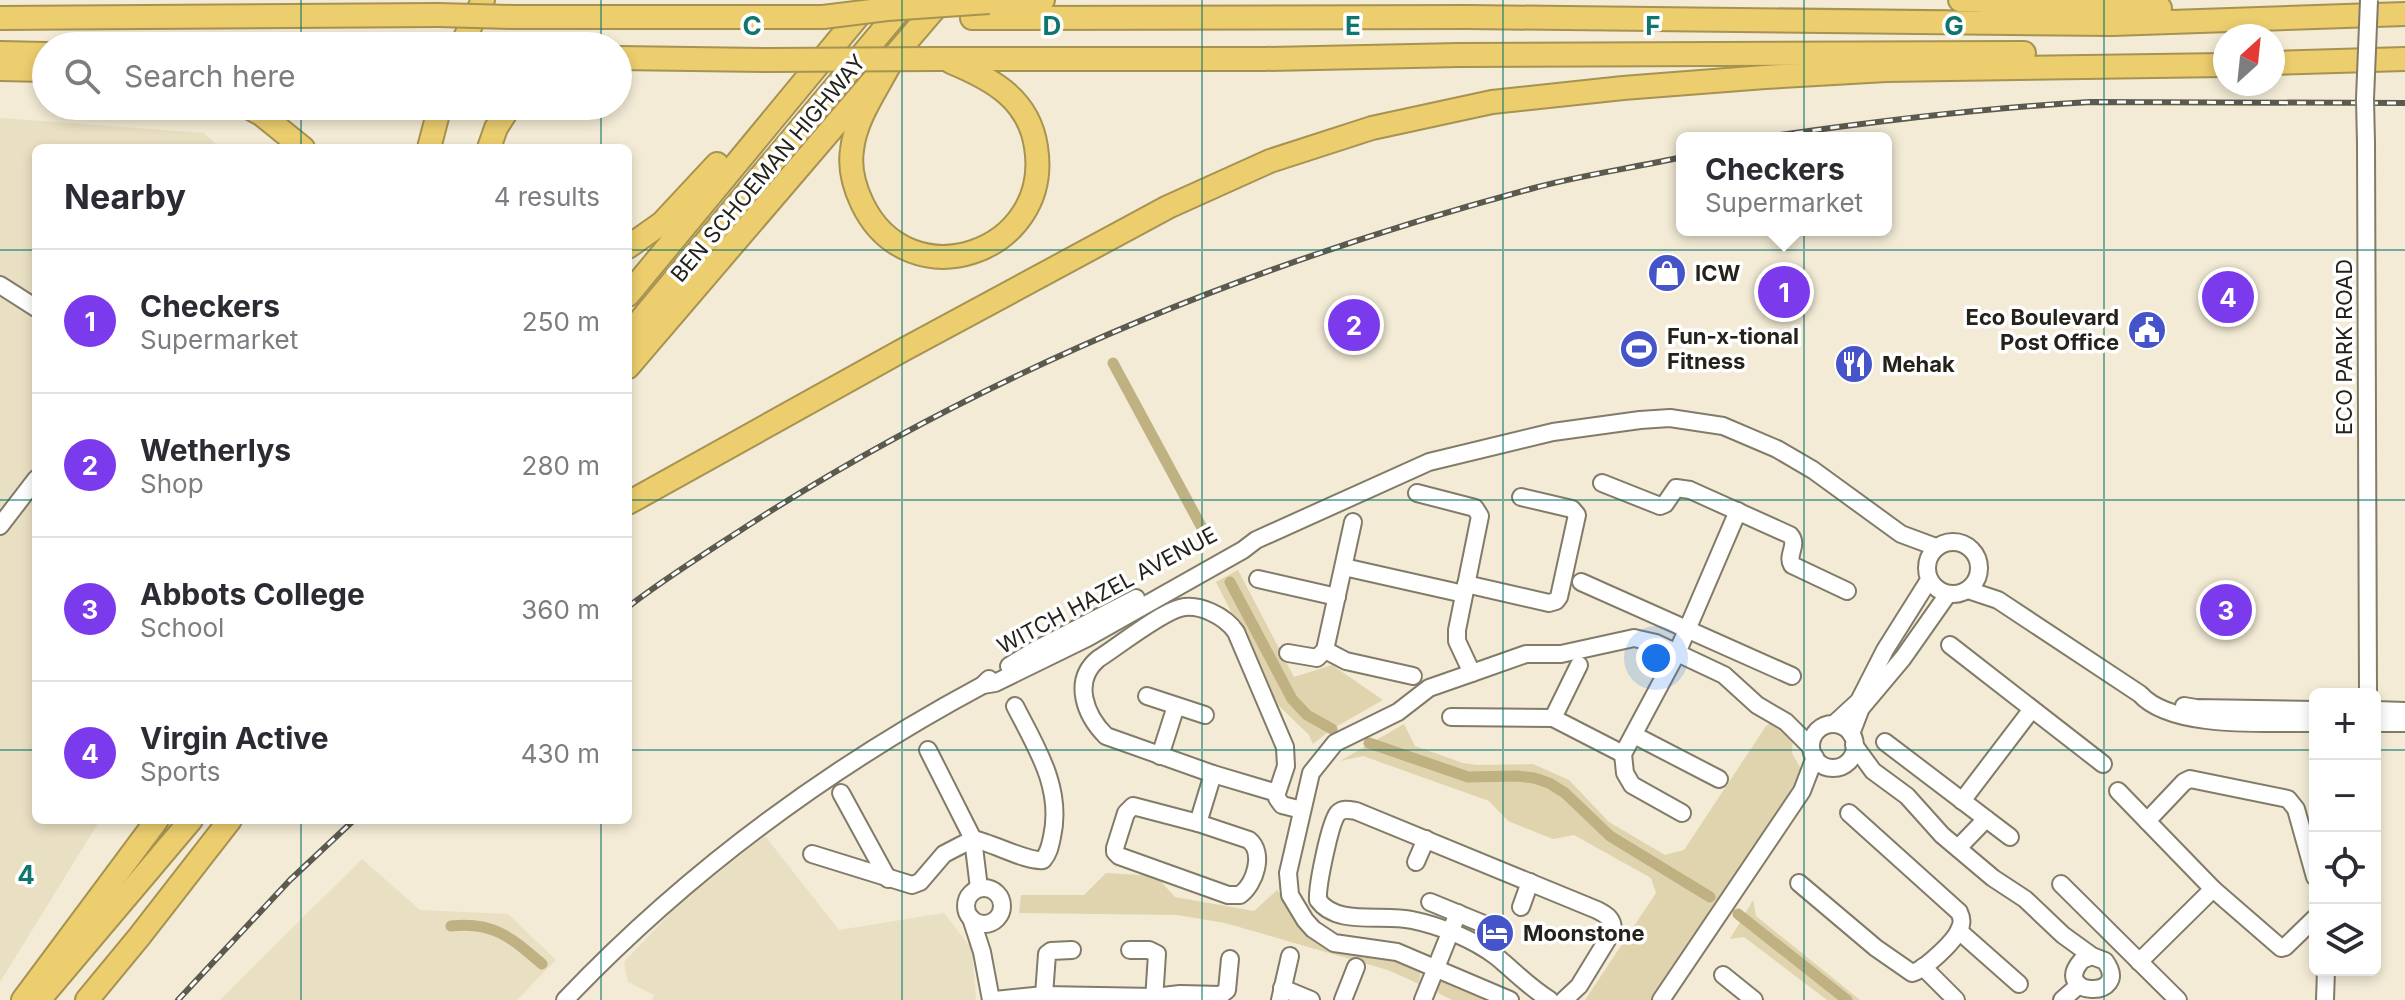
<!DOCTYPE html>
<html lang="en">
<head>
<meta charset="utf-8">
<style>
  body { margin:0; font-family:Inter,sans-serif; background:#f7f7f7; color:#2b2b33 }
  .controls { position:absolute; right:24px; bottom:24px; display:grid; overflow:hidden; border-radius:12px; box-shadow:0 4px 12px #0003 }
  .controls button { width:72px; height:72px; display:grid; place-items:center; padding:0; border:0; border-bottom:2px solid #e1e1e2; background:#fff; color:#2b2b33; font:40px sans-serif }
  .compass { position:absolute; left:2213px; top:24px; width:72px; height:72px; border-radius:50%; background:#fff; box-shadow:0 4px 12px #0003; rotate:27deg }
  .you { position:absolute; left:1656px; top:658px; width:28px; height:28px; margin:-20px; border:6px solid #fff; border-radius:50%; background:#1a73e8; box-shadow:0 0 0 12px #1a73e833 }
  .badge { display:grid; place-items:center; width:52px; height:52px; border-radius:50%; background:#7c3aed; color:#fff; font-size:26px; font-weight:700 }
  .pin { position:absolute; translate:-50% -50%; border:4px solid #fff; box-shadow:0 2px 8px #0006 }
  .popup { position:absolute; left:1676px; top:132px; width:216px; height:104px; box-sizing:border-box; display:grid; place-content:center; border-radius:12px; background:#fff; filter:drop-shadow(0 2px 6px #0005); font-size:26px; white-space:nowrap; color:#7c7c81 }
  .popup b { font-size:30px; color:#2b2b33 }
  .popup::after { content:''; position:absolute; left:50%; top:100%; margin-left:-16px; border:16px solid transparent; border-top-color:#fff }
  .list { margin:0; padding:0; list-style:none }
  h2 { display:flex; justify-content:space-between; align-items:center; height:104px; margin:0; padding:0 32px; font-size:34px }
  h2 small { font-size:26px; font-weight:400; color:#7c7c81 }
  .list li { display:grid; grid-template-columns:52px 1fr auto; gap:24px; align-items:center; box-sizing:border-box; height:144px; padding:0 32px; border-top:2px solid #e1e1e2 }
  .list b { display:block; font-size:30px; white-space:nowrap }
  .list p { margin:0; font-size:26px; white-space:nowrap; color:#7c7c81 }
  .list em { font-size:26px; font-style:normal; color:#7c7c81 }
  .icon { flex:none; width:44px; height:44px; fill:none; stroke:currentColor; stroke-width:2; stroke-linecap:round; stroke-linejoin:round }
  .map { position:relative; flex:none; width:2405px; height:1000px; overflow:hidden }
  .search { position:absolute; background:#fff; box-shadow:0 4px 12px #0003; left:32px; top:32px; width:600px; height:88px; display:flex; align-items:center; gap:20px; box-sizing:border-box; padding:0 28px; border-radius:44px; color:#7c7c81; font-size:30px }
  .panel { position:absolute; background:#fff; box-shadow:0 4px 12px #0003; left:32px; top:144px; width:600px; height:680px; border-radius:12px }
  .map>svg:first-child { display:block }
</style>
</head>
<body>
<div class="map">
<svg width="2405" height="1000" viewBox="0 0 2405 1000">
  <rect width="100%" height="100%" fill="#f3ebd5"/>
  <!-- built -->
  <g fill="#e9dfc3">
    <polygon points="0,118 204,133 220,148 36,148 36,820 100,820 0,982"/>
    <polygon points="765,836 839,930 944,913 972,949 976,1000 652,1000 654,995 628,982 624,962 681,902"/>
    <polygon points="362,859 420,910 508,914 556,960 517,1000 220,1000"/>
  </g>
  <!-- green -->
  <g fill="#e0d4ae">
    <polygon points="1238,570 1294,677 1332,665 1383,700 1332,729 1313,744 1309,735 1279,706 1216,582"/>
    <polygon points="1772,722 1793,735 1792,753 1805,776 1652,1000 1585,1000 1656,893 1651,878 1574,835 1553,839 1508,821 1489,801 1363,756 1340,761 1404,724 1415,746 1463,763 1477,765 1533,764 1569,780 1609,822 1665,855 1684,850 1766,726"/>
    <polygon points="1106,873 1156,876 1175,897 1254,911 1277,890 1308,935 1387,955 1421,969 1419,984 1388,970 1225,923 1177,915 1019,913 1021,895 1084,895"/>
    <polygon points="1753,900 1756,916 1860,1000 1827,1000 1744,937 1730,939"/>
    <polygon points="1445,979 1496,1000 1452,1000 1438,993 1437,986"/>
  </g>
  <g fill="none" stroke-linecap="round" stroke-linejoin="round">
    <!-- canal -->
    <g stroke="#c0b182" stroke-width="11">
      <polyline points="1113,363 1208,539"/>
      <polyline points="1230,582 1292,699 1307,715 1332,729"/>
      <polyline points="1369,743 1468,777 1517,776 1534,778 1549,783 1565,793 1610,836 1710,897"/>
      <polyline points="1738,914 1847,1000"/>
      <path d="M451,926C493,921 512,938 542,964"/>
    </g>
    <defs>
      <g id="minor">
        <polyline points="2366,143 2368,694"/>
        <polyline points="0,285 36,308"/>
        <path d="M1602,483L1660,506L1665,504L1676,488L1690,490L1790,535C1799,545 1786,555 1792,565L1847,591"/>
        <polyline points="1417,493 1475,508 1480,516 1457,630 1457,641 1472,673"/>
        <polyline points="0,526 36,479"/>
        <circle cx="1953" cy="568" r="26"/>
        <polyline points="1344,567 1464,594"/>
        <polyline points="1258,579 1337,597"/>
        <polyline points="1581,582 1792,676"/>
        <polyline points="1466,584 1549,603 1556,601 1559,597 1577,515 1572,509 1521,497"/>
        <path d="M1968,590L1998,600L2140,694C2172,730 2270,722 2315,723"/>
        <polyline points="1950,645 2103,764"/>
        <polyline points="1325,650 1346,661 1413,676"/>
        <polyline points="1288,653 1317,658 1325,650 1353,522"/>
        <polyline points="1009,666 1035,650 1136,598"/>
        <polyline points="983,685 995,683 1087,638 1243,550 1256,540 1429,462 1553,432 1640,420 1670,418 1723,426 1777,449 1813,470 1901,534 1936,547"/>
        <polyline points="1147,696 1205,715"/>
        <polyline points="2184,706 2196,708 2315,710"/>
        <polyline points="2375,710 2405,711"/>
        <polyline points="1451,717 1553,718 1623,754"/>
        <polyline points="1553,718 1579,665"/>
        <polyline points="2375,723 2405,723"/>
        <polyline points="1834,724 1859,701 1885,650 1929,580"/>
        <circle cx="1833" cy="746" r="22"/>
        <polyline points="1851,734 1861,708 1903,658 1948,594"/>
        <polyline points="1634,735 1719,779"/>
        <polyline points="1885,742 2010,837"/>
        <path d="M1854,745L1873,771L1907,796L1942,835L1993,878L2025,899L2063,935L2092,956L2105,961C2133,1000 2049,997 2082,960L2092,956"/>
        <path d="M928,750L973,839C993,843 1027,862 1043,860C1049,853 1050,846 1052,837C1063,788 1036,747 1015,706"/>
        <polyline points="1160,756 1176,706"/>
        <polyline points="2118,791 2213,889 2281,948 2285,947 2315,918"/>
        <polyline points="841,793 888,879"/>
        <path d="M1277,793L1213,774L1106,736C1085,715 1072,681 1098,659C1117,647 1160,613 1180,608C1199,603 1225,616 1236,632L1285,747L1286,766L1277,793V798L1282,805L1302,810"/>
        <polyline points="1962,801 2032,709"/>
        <path d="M1133,806L1198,823L1249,840C1265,853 1255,884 1240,895H1228L1119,856L1115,852V848L1126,813Z"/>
        <polyline points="1682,813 1632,785 1625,773 1623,754 1677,653 1738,511"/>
        <polyline points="2147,821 2184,782 2190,779 2288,799 2296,809 2315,877"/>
        <polyline points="1198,823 1213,774"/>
        <polyline points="1958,848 1986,819"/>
        <polyline points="812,854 912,885 920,882 944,854 973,839 979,888"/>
        <polyline points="1416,862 1426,839"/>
        <path d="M1799,883L1876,948L1912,973C1924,970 1954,942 1959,930C1963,923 1962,918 1959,912L1849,813"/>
        <polyline points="2061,884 2178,1000"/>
        <circle cx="984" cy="906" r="18"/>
        <polyline points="1430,902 1486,925"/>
        <polyline points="1521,907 1530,882"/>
        <polyline points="971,918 982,952 991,1000"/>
        <polyline points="1959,931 2019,984"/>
        <polyline points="1130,950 1149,950 1157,954 1154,1000"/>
        <polyline points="2139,962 2213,889"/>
        <polyline points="1923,967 1956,1000"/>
        <polyline points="1723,975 1754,1000"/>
        <polyline points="1282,988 1311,1000"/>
        <polyline points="1044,995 1047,954 1051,951 1072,950"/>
        <path d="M565,1000C688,871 826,769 983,685L989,679"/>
        <polyline points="995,1000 1044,995 1154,997 1180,994 1221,995 1227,990 1230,959"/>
        <polyline points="1280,1000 1290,956"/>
        <polyline points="1343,1000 1356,967"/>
        <polyline points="1423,1000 1458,913"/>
        <polyline points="1510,1000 1397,952 1334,943 1313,929 1305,920 1290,895 1288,873 1311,773 1335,743 1398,712 1429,688 1472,673 1526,654 1561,654 1634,638 1656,643 1724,675 1757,705 1786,722 1811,747"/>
        <path d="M1550,1000C1530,988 1515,972 1497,957C1473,939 1441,926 1412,920C1383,913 1337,927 1318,900C1317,886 1330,822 1338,813C1343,808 1350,810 1356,811L1597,910C1607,915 1615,920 1612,932L1579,986L1564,1000"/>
        <polyline points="1661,1000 1802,791 1815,757"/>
        <polyline points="2062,1000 2079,985"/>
        <polyline points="2325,1000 2326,970"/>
      </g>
      <g id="highway">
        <polyline points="1960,0 2160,8"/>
        <polyline points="989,2 1043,0"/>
        <polyline points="513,17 823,17"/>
        <polyline points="0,18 438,15"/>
        <polyline points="972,18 1467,17 2112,24 2405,14"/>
        <polyline points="461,46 483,0"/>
        <polyline points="0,53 46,54"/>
        <polyline points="618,58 767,60"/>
        <polyline points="937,59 1264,59 1459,55 2024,53"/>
        <path d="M891,62C877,89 855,119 852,150C849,169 854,186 862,203C909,302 1053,253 1036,147C1029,99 992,79 951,62"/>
        <polyline points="2273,63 2405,59"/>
        <polyline points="0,69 46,70"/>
        <polyline points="246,106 261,114 303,148"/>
        <polyline points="429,148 440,106"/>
        <polyline points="489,148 496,128 510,106"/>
        <polyline points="628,247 662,223 717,164"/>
        <polyline points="628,295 869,3"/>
        <polyline points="628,335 908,0"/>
        <polyline points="628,367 942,0"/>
        <polyline points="628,503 903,350 1168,207 1270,161 1372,128 1492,102 1623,88 1765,77 1886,70 2225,65"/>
        <polyline points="23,1000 157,820"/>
        <polyline points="39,1000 191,820"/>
        <polyline points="87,1000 139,937 230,820"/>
      </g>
    </defs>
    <!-- minor casing -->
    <use href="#minor" stroke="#827b68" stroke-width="20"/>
    <!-- highway casing -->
    <use href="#highway" stroke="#a69251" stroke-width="26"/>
    <!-- minor -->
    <use href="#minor" stroke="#fff" stroke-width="16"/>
    <!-- highway -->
    <use href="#highway" stroke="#ecce6f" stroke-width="22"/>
    <defs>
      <g id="rail">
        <path d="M1759,138C1869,122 1979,108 2090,102L2405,103"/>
        <path d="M628,607C663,580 701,556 738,532C981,373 1254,263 1534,188C1582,175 1633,168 1682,157"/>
        <polyline points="178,1000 290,880 354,820"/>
      </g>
    </defs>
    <!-- rail casing -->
    <use href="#rail" stroke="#5c594d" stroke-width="6"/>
    <!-- rail -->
    <use href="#rail" stroke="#fff" stroke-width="3" stroke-dasharray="9" stroke-linecap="butt"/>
    <defs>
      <polyline id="minor-bridge" points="2366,143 2365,99 2369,0"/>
      <g id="highway-bridge">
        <polyline points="438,15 513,17"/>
        <polyline points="823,17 887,9 989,2"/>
        <polyline points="767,60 937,59"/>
      </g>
    </defs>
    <!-- minor-bridge casing -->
    <use href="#minor-bridge" stroke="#827b68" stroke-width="20" stroke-linecap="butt"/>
    <!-- highway-bridge casing -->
    <use href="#highway-bridge" stroke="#a69251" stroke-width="26" stroke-linecap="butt"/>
    <!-- minor-bridge -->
    <use href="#minor-bridge" stroke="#fff" stroke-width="16"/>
    <!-- highway-bridge -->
    <use href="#highway-bridge" stroke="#ecce6f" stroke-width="22"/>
  </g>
  <!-- grid -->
  <path fill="none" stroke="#0f766e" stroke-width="2" stroke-opacity="0.55" d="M301,0V46M601,0V46M902,0V1000M1202,0V1000M1503,0V1000M1804,0V1000M2104,0V1000M301,106V148M601,106V148M0,250H36M628,250H2405M0,500H36M628,500H2405M0,750H36M628,750H2315M2375,750H2405M301,820V1000M601,820V1000"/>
  <!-- icons -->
  <defs>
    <symbol id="shop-disc" viewBox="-11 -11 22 22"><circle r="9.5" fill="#4555c9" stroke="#fff"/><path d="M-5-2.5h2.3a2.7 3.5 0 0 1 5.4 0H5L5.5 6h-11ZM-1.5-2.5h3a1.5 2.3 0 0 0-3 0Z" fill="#fff"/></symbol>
    <symbol id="civic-disc" viewBox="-11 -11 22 22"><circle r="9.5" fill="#4555c9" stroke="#fff"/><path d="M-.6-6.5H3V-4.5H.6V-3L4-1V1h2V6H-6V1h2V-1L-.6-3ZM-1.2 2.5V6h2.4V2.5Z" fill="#fff"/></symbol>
    <symbol id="stadium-disc" viewBox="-11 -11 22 22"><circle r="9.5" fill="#4555c9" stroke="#fff"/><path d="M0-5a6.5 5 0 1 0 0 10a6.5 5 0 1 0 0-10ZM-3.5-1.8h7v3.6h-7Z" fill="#fff"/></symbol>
    <symbol id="restaurant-disc" viewBox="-11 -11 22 22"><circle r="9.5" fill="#4555c9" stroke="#fff"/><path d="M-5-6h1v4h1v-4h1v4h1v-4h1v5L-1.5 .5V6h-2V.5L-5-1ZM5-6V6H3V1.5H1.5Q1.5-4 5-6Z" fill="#fff"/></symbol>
    <symbol id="hotel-disc" viewBox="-11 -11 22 22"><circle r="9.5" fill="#4555c9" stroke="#fff"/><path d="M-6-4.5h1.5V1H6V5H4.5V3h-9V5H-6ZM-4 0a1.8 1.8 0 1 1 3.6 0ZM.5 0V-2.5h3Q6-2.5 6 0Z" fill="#fff"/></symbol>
  </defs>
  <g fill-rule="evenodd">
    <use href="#shop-disc" x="1645" y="251" width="44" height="44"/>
    <use href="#civic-disc" x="2125" y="308" width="44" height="44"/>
    <use href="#stadium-disc" x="1617" y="327" width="44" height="44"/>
    <use href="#restaurant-disc" x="1832" y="342" width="44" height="44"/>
    <use href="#hotel-disc" x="1473" y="911" width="44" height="44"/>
  </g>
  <g text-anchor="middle" stroke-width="7" stroke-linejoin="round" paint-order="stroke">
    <!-- street labels -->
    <g font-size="22" fill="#24221a" stroke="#fff">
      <text transform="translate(768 168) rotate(-50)" y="8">BEN SCHOEMAN HIGHWAY</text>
      <text transform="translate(2344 347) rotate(-90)" y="8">ECO PARK ROAD</text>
      <text transform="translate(1107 590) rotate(-28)" y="8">WITCH HAZEL AVENUE</text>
    </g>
    <!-- poi labels -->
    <g font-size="22" font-weight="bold" fill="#24221a" stroke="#fff" text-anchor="start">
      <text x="1695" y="281">ICW</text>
      <text x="2119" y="325" text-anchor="end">Eco Boulevard<tspan x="2119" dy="25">Post Office</tspan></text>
      <text x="1667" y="344">Fun-x-tional<tspan x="1667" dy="25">Fitness</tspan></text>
      <text x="1882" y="372">Mehak</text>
      <text x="1523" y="941">Moonstone</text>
    </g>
  </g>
  <g font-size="26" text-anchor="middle" font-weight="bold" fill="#0f766e" stroke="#fff" stroke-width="7" stroke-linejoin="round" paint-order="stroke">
    <text x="752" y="35">C</text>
    <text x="1052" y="35">D</text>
    <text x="1353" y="35">E</text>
    <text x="1653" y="35">F</text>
    <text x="1954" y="35">G</text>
    <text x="26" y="884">4</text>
  </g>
</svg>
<div class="controls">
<button>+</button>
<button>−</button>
<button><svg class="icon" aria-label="locate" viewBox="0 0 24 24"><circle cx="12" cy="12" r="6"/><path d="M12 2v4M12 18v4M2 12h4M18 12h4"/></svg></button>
<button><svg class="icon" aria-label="layers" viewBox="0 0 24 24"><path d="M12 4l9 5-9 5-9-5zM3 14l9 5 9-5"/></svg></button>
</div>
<svg class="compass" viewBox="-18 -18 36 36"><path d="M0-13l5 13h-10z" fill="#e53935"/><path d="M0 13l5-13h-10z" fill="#7c7c81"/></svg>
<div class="you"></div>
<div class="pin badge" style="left:1784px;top:292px">1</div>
<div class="popup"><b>Checkers</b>Supermarket</div>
<div class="pin badge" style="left:1354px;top:325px">2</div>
<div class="pin badge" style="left:2226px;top:610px">3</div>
<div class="pin badge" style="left:2228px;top:297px">4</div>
<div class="search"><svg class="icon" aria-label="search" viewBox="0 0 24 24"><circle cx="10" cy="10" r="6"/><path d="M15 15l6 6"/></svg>Search here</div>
<section class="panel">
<h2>Nearby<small>4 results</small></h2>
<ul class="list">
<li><span class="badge">1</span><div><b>Checkers</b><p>Supermarket</p></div><em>250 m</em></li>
<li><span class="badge">2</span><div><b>Wetherlys</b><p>Shop</p></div><em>280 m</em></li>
<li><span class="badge">3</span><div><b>Abbots College</b><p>School</p></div><em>360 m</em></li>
<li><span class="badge">4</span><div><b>Virgin Active</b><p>Sports</p></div><em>430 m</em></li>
</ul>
</section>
</div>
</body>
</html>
